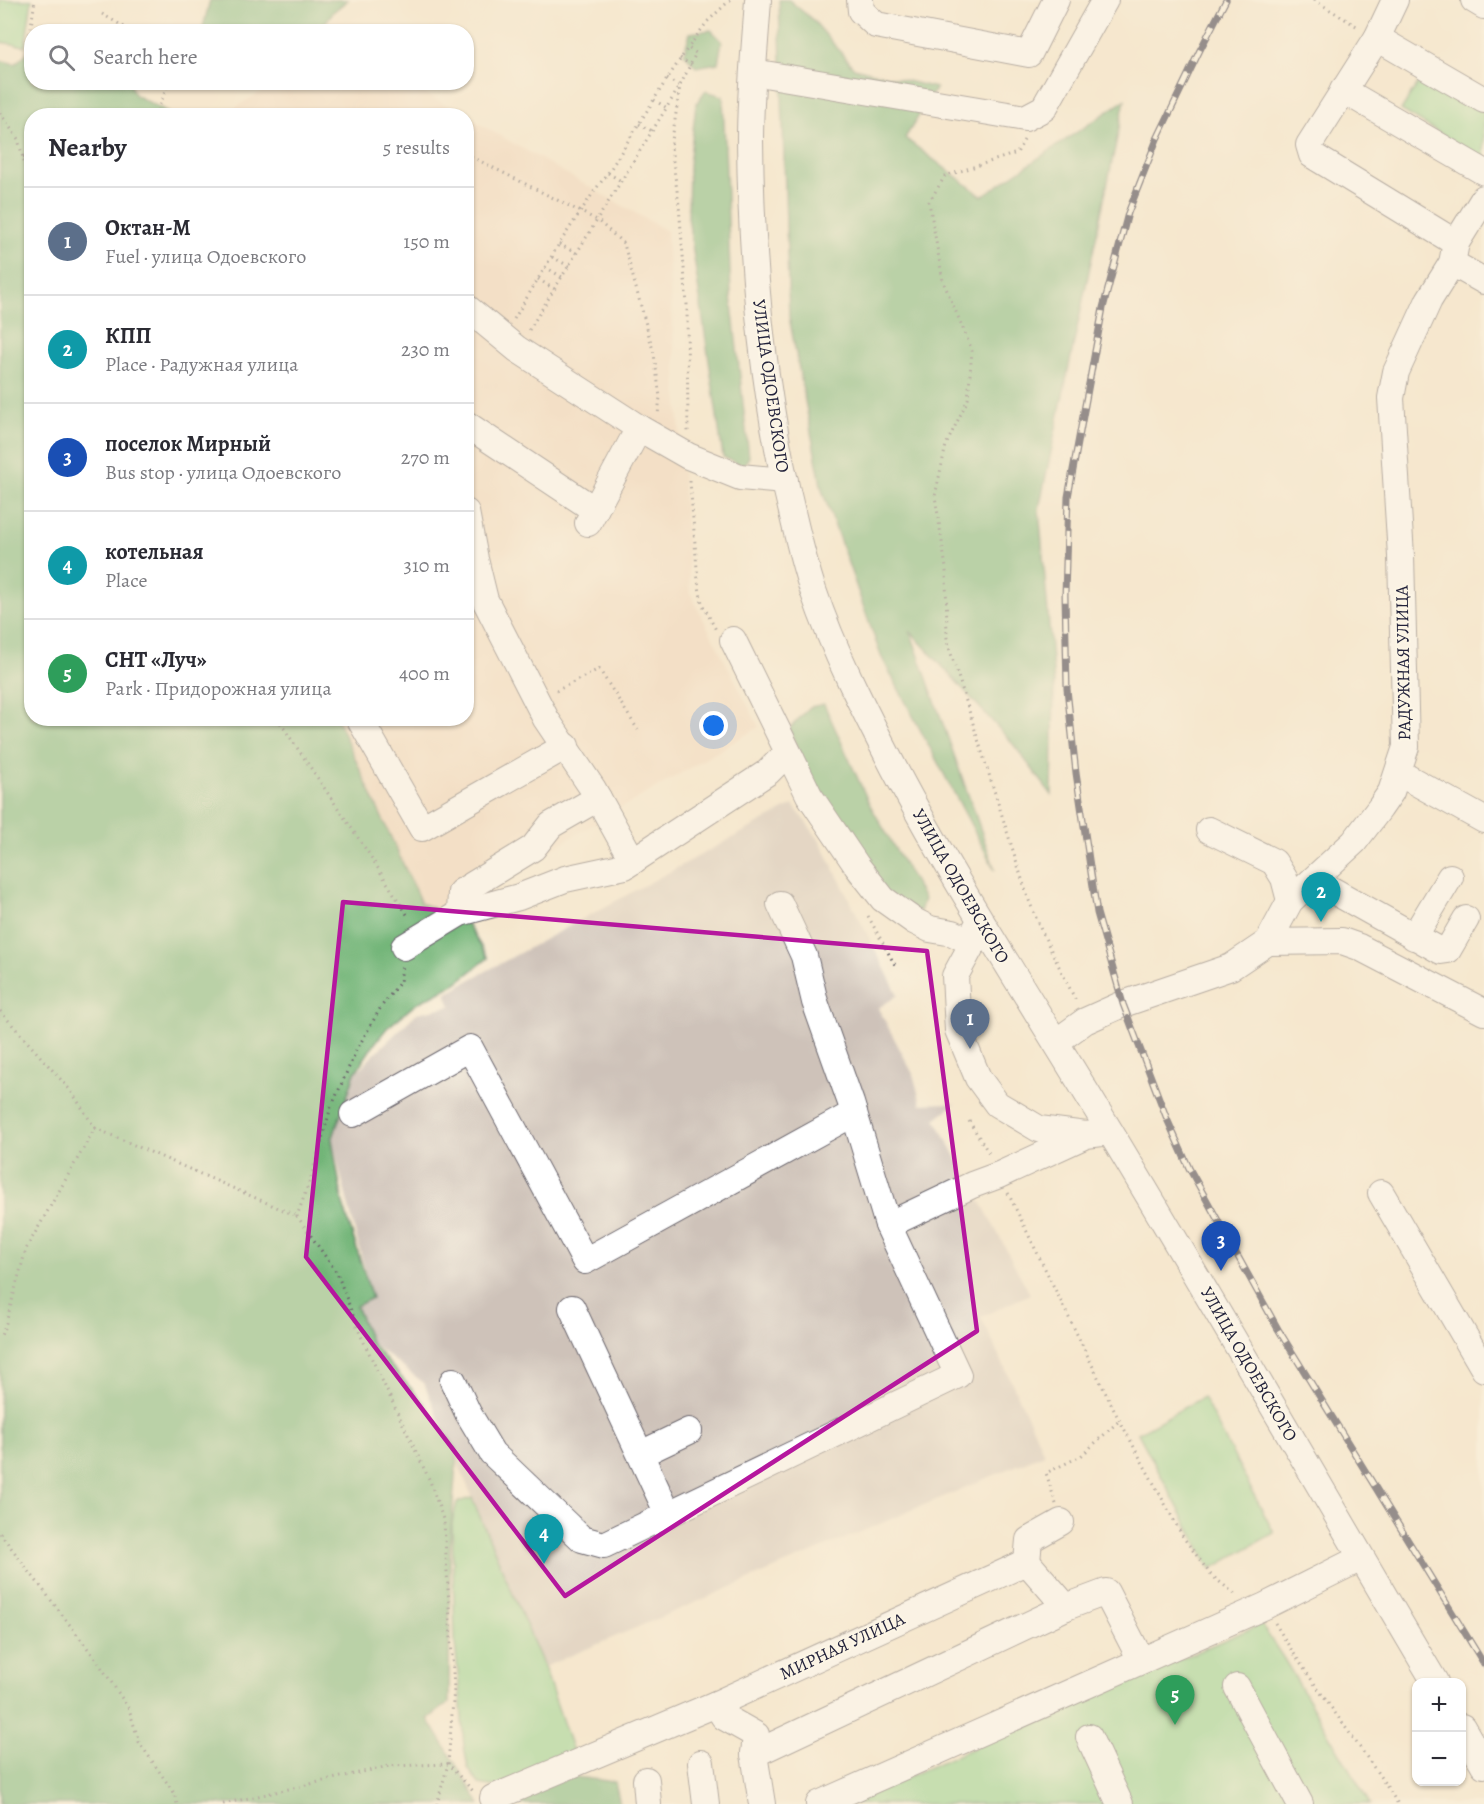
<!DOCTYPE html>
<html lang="en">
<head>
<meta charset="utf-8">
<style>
  body { margin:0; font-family:Alegreya,serif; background:#f7f7f7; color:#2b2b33 }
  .controls { position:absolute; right:18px; bottom:18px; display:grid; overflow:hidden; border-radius:12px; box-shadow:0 2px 4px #0004 }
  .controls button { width:54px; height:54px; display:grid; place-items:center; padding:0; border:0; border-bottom:2px solid #e1e1e2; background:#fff; color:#2b2b33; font:30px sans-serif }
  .you { position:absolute; left:714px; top:726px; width:21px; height:21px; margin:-15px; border:4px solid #fff; border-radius:50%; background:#1a73e8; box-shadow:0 0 0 9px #1a73e833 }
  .badge { display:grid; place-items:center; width:39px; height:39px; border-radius:50%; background:#1a73e8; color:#fff; font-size:20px; font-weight:700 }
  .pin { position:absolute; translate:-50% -50px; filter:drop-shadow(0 2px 3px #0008) }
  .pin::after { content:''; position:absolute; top:32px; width:21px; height:18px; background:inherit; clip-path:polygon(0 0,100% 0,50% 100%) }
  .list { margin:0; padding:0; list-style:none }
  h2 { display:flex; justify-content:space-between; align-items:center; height:78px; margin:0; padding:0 24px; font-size:26px }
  h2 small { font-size:20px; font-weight:400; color:#7c7c81 }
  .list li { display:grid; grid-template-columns:39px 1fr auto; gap:18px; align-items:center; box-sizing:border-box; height:108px; padding:0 24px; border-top:2px solid #e1e1e2 }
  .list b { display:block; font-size:22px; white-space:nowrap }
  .list p { margin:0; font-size:20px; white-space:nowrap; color:#7c7c81 }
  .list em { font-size:20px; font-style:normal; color:#7c7c81 }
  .icon { flex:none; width:33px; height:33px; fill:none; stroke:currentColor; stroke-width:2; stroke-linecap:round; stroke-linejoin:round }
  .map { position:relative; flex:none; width:1484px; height:1804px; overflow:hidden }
  .search { position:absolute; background:#fff; box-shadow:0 2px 4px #0004; left:24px; top:24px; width:450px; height:66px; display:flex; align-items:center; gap:15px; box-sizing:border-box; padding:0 21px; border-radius:24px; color:#7c7c81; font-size:22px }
  .panel { position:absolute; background:#fff; box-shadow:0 2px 4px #0004; left:24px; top:108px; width:450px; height:618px; border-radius:24px }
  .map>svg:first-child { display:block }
</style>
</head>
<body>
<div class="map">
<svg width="1484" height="1804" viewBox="0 0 1484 1804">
  <rect width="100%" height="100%" fill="#fcf5e5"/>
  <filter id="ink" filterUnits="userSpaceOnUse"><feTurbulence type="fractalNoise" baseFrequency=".0167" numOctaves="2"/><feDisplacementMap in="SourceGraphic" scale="12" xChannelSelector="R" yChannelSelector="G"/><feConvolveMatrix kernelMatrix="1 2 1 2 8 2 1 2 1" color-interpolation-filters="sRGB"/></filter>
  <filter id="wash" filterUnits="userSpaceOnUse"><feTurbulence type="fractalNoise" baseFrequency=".008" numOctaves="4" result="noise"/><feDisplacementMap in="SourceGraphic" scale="24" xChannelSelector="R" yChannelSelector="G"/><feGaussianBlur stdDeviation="1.35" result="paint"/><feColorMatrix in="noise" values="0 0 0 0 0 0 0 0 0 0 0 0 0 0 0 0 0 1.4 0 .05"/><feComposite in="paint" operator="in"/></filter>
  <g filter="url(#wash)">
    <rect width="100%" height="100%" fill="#f5e7ce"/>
    <!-- built -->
    <g fill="#f0d6bc">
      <polygon points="276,83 407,83 464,115 223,115"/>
      <polygon points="467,117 667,231 690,593 759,727 428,922 324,719 466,718"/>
    </g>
    <!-- industrial -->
    <polygon fill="#cec2b9" points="793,805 820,841 898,995 878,1008 913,1074 921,1104 956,1103 935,1119 972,1185 1030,1294 981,1317 1034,1430 1044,1454 544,1667 424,1383 371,1343 356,1306 372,1298 332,1140 355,1073 417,1013 451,1006 446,993"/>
    <!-- green -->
    <g fill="#8ed38d" stroke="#587a64" stroke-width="1.5">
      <polygon points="0,0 32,0 25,46 0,42"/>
      <polygon points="1422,77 1484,111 1484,160 1401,110"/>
      <polygon points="1203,1397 1274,1533 1211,1569 1138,1433"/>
      <polygon points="472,1498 544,1667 574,1754 496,1787 479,1784 468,1768 464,1747 461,1704 455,1643 452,1523 457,1502"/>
      <polygon points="1261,1624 1284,1659 1370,1804 844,1804"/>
    </g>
    <!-- forest -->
    <g fill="#72b578" stroke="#4a6c5a" stroke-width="1.5">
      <polygon points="210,0 348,0 333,12 319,31 202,31"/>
      <polygon points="779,0 789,0 814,21 854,68 936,88 905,138 982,196 1125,100 1039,509 1054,683 1052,795 1013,744 910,631 995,870 881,656 822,490 789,317"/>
      <polygon points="711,30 722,41 718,63 696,67 684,53 690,33"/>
      <polygon points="31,49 32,82 129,83 135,95 164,110 170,115 32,116 32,718 337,719 421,903 466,922 488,958 456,983 416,1004 387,1028 372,1047 355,1073 332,1140 343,1204 372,1298 356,1306 371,1343 424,1403 457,1450 450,1543 449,1703 428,1719 480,1804 0,1804 0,60 15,64"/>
      <polygon points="705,91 723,96 731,295 749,457 743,466 723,457 688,217 689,165 696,104"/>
      <polygon points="824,704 869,803 924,899 920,912 855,880 789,729 810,707"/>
      <polygon points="568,1776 615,1782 620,1804 513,1804 517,1795"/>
    </g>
  </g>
  <g filter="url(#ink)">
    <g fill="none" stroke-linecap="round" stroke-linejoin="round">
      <defs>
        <g id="minor">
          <path d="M758,0C755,46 750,93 750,140C751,257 761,377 787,491C795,524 802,558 813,590C834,652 864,710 894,768C955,884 1026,993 1094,1105C1210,1296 1321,1490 1435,1682"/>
          <polyline points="860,0 861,11 876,25 1029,54 1056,0"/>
          <polyline points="1395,0 1377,38 1309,145 1312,155 1456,243"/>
          <polyline points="1474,0 1484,6"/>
          <polyline points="1377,38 1484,100"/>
          <polyline points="753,72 1025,118 1044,108 1105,0"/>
          <polyline points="1343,90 1484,172"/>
          <polyline points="1484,198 1456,243 1452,263 1429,300 1396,372 1391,398 1401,556 1406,747 1391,792 1380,808 1354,842 1290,901 1268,942 1342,941 1359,947 1484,1012"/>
          <polyline points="1452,263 1484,281"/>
          <polyline points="466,307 517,349 639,428 688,456 740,477 785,481"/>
          <polyline points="466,424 595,510"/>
          <polyline points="466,512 475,559 485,600 546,719 593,789 633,861"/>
          <polyline points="588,523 639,428"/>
          <polyline points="733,640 791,758"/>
          <polyline points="359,718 422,828 566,746"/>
          <polyline points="1399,773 1484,820"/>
          <polyline points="1209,830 1274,862 1284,878 1290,901"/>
          <polyline points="1314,880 1441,951 1448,950 1466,919"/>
          <polyline points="780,904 804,956 815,1002 851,1103 888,1225 972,1185 999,1175 1086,1135 1110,1132"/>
          <polyline points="460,913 461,892 533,848 551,825 598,798"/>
          <polyline points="976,928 973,943 955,976 958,1030 978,1078 997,1104 1039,1129 1086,1135"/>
          <polyline points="1414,937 1450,877"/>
          <polyline points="404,947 460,913 519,897 565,879 625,866 768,772 779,761 791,758 809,795 857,866 883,899 914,921 930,929 953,933 973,943"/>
          <polyline points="1056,1042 1085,1021 1123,1004 1231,967 1268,942"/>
          <polyline points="353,1114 470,1048 585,1261 854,1113"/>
          <polyline points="1381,1193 1484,1369"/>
          <polyline points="572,1308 668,1514"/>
          <polyline points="453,1381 468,1413 492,1453 582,1539 604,1545 958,1375 888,1225"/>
          <polyline points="641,1454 689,1431"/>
          <polyline points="1027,1562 1029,1540 1061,1522"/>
          <polyline points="1237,1687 1300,1804"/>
          <polyline points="716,1704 724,1717 756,1735 754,1754 762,1804"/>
          <polyline points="1462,1727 1484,1765"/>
          <polyline points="1089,1737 1120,1804"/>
          <polyline points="754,1754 1066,1607"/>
          <polyline points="701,1763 706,1804"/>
          <polyline points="646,1780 648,1804"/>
          <polyline points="493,1798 716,1704 1027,1562 1066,1607 1106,1592 1141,1660"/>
          <polyline points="819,1804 1265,1606 1361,1558"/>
        </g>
      </defs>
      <!-- minor casing -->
      <use href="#minor" stroke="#6c676e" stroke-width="28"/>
      <!-- path -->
      <g stroke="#6c676e" stroke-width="3" stroke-dasharray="1.5 4.5" stroke-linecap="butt">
        <polyline points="1314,0 1358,27"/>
        <polyline points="102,14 133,32"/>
        <polyline points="28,46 35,0"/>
        <polyline points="680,58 691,65"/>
        <polyline points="667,79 680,86 671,147 679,205 687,305 688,433"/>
        <polyline points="654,100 667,108"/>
        <polyline points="0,113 18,139 32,192"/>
        <polyline points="155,116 169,82"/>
        <polyline points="356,116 369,112 386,116"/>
        <polyline points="639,124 652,131"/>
        <polyline points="1024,140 1017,153 945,176 929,202 943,281 972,350 968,399 946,445 935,496 946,568 947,641 1028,898 1041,930 1077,1003"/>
        <polyline points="466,154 597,220 624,244 654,354 660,397 658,415"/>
        <polyline points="23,157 32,157"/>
        <polyline points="608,173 621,181"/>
        <polyline points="559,244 576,253"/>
        <polyline points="552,257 569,266"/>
        <polyline points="545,267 562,277"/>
        <polyline points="538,279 554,289"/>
        <polyline points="514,319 559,244 595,190 608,173 667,79 688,48"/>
        <polyline points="529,330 680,86 696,53 688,48 707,22 730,0"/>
        <polyline points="690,481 698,581 702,603 716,630"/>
        <polyline points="556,691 599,669 638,730"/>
        <polyline points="277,718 369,854 408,916 408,918"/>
        <polyline points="868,916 896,967"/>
        <polyline points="0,1011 71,1091 95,1128 26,1249 6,1323 0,1338"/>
        <polyline points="334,1101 356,1051 381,1007 400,982 402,967"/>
        <polyline points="331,1107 311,1177 297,1216 337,1273 360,1334 430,1481 444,1522 454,1689 448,1764 473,1791"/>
        <polyline points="969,1121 990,1155"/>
        <polyline points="95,1128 297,1216"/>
        <polyline points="1008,1193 1115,1412 1183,1537 1211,1575 1236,1595"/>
        <polyline points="1056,1504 1046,1473 1081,1456 1120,1420"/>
        <polyline points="0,1533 98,1662 129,1709 139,1742 174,1793 177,1804"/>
        <path d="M1275,1623C1312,1686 1359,1742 1398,1804"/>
        <polyline points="223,1804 389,1766 448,1764 437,1804"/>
      </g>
      <!-- minor -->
      <use href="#minor" stroke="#fff" stroke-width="26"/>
      <defs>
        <polyline id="rail" points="1226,0 1200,50 1157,139 1128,213 1103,308 1068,497 1065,595 1067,689 1076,773 1097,913 1123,1004 1167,1119 1189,1168 1278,1329 1484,1664"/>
      </defs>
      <!-- rail casing -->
      <use href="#rail" stroke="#22223b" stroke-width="7"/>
      <!-- rail -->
      <use href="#rail" stroke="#fcf5e5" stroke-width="4.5" stroke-dasharray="14" stroke-linecap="butt"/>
    </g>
  </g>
  <!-- marked area -->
  <path d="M0 0H1484V1804H0ZM343,902L927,951L977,1331L565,1596L306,1257Z" fill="#f5e7ce" fill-opacity=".55" fill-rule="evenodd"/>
  <path fill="none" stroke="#b5179e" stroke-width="4.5" stroke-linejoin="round" d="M343,902L927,951L977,1331L565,1596L306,1257Z"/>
  <g text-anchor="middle" stroke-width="4.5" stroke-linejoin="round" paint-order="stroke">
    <!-- street labels -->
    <g font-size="18" fill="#22223b" stroke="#fcf5e5">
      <text transform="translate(771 386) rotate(82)" y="6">УЛИЦА ОДОЕВСКОГО</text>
      <text transform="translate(1403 663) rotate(-91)" y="6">РАДУЖНАЯ УЛИЦА</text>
      <text transform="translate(961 886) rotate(60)" y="6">УЛИЦА ОДОЕВСКОГО</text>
      <text transform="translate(1249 1364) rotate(60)" y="6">УЛИЦА ОДОЕВСКОГО</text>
      <text transform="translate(842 1646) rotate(-25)" y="6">МИРНАЯ УЛИЦА</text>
    </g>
  </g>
</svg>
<div class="controls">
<button>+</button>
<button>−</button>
</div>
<div class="you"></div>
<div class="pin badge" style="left:970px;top:1049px;background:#5c6f8a">1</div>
<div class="pin badge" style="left:1321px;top:922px;background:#0f9aa8">2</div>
<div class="pin badge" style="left:1221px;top:1271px;background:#1a4fb4">3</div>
<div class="pin badge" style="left:544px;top:1564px;background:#0f9aa8">4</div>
<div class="pin badge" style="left:1175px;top:1725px;background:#2e9e5b">5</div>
<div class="search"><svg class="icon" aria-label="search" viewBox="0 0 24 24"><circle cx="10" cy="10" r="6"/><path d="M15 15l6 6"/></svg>Search here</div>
<section class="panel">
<h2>Nearby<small>5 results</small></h2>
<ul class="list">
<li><span class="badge" style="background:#5c6f8a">1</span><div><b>Октан-М</b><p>Fuel · улица Одоевского</p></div><em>150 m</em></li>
<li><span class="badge" style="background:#0f9aa8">2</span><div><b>КПП</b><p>Place · Радужная улица</p></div><em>230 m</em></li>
<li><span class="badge" style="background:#1a4fb4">3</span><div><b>поселок Мирный</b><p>Bus stop · улица Одоевского</p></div><em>270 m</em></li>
<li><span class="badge" style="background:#0f9aa8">4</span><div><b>котельная</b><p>Place</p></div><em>310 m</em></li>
<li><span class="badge" style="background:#2e9e5b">5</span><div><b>СНТ «Луч»</b><p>Park · Придорожная улица</p></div><em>400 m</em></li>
</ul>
</section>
</div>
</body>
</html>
